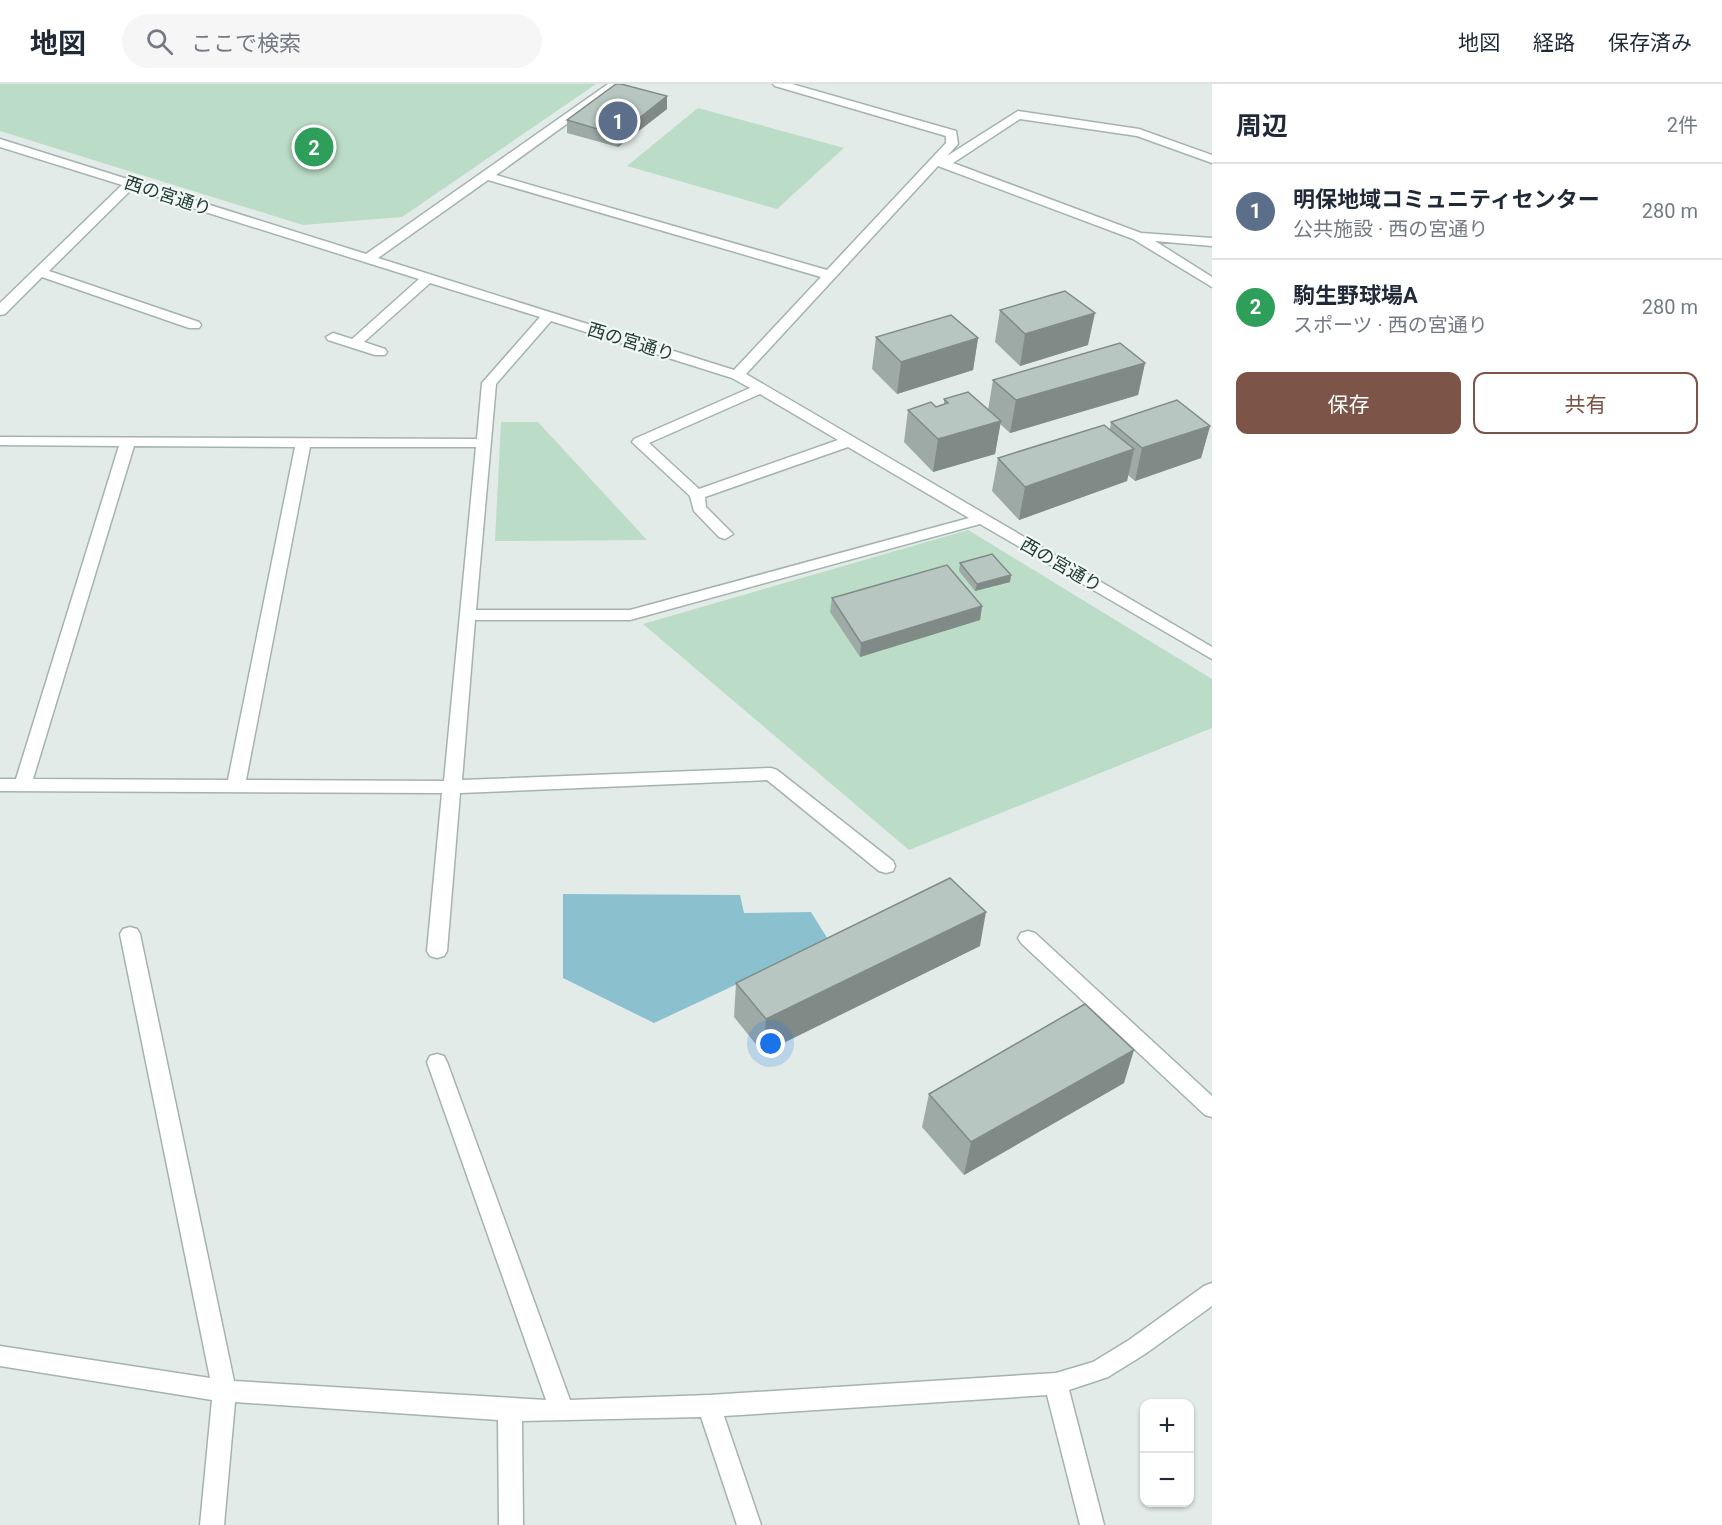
<!DOCTYPE html>
<html lang="ja">
<head>
<meta charset="utf-8">
<style>
  body { margin:0; font-family:Roboto,"Noto Sans JP",sans-serif; background:#f6f6f7; color:#1f2937 }
  .controls { position:absolute; right:18px; bottom:18px; display:grid; overflow:hidden; border-radius:12px; box-shadow:0 2px 4px #0004 }
  .controls button { width:54px; height:54px; display:grid; place-items:center; padding:0; border:0; border-bottom:2px solid #e0e1e3; background:#fff; color:#1f2937; font:30px sans-serif }
  .you { position:absolute; left:771px; top:960px; width:21px; height:21px; margin:-15px; border:4px solid #fff; border-radius:50%; background:#1a73e8; box-shadow:0 0 0 9px #1a73e833 }
  .badge { display:grid; place-items:center; width:39px; height:39px; border-radius:50%; background:#7c5448; color:#fff; font-size:20px; font-weight:700 }
  .pin { position:absolute; translate:-50% -50%; border:3px solid #fff; box-shadow:0 2px 6px #0006 }
  .list { margin:0; padding:0; list-style:none }
  h2 { display:flex; justify-content:space-between; align-items:center; height:78px; margin:0; padding:0 24px; font-size:26px }
  h2 small { font-size:20px; font-weight:400; color:#747a83 }
  .list li { display:grid; grid-template-columns:39px 1fr auto; gap:18px; align-items:center; box-sizing:border-box; height:96px; padding:0 24px; border-top:2px solid #e0e1e3 }
  .list b { display:block; font-size:22px; white-space:nowrap }
  .list p { margin:0; font-size:20px; white-space:nowrap; color:#747a83 }
  .list em { font-size:20px; font-style:normal; color:#747a83 }
  .actions { display:flex; gap:12px; padding:18px 24px }
  .actions a { flex:1; padding:14px 0; border:2px solid #7c5448; border-radius:12px; text-align:center; font-size:21px; color:#7c5448 }
  .actions .main { background:#7c5448; color:#fff }
  .icon { flex:none; width:33px; height:33px; fill:none; stroke:currentColor; stroke-width:2; stroke-linecap:round; stroke-linejoin:round }
  .map { position:relative; flex:none; width:1212px; height:1441px; overflow:hidden }
  header { display:flex; align-items:center; gap:36px; box-sizing:border-box; height:84px; padding:0 30px; background:#fff; border-bottom:2px solid #e0e1e3 }
  header strong { font-size:28px }
  nav { display:flex; gap:33px; margin-inline-start:auto; font-size:21px }
  .search { width:420px; height:54px; background:#f6f6f7; display:flex; align-items:center; gap:15px; box-sizing:border-box; padding:0 21px; border-radius:33px; color:#747a83; font-size:22px }
  main { display:flex }
  aside { flex:1; background:#fff }
  .map>svg:first-child { display:block }
</style>
</head>
<body>
<header>
<strong>地図</strong>
<div class="search"><svg class="icon" aria-label="search" viewBox="0 0 24 24"><circle cx="10" cy="10" r="6"/><path d="M15 15l6 6"/></svg>ここで検索</div>
<nav><a>地図</a><a>経路</a><a>保存済み</a></nav>
</header>
<main>
<div class="map">
<svg width="1212" height="1441" viewBox="0 0 1212 1441">
  <rect width="100%" height="100%" fill="#e2ebe8"/>
  <!-- green -->
  <g fill="#bbdcc6">
    <polygon points="0,0 596,0 402,133 303,141 0,47"/>
    <polygon points="698,24 844,64 777,125 627,82"/>
    <polygon points="501,338 538,338 647,456 495,457"/>
    <polygon points="968,446 1212,595 1212,644 909,766 643,540"/>
  </g>
  <!-- water -->
  <polygon fill="#8bc1cf" points="563,810 740,811 744,829 811,828 829,857 654,939 563,894"/>
  <g fill="none" stroke-linecap="round" stroke-linejoin="round">
    <defs>
      <g id="minor">
        <path d="M608,0H622L496,91L827,186L946,59V52L775,2L773,0H792L956,47L958,60L947,72L1018,27L1139,45L1212,71V79L1137,52L1020,35L953,79L1141,149L1212,154V162L1155,157L1212,193V203L1133,155L938,82L746,290L1212,563V575L980,440L630,536H475L462,696L771,684L777,686L893,777L895,782L893,787L886,789L879,787L767,696L460,709L447,867L444,872L437,874L430,872L427,867L442,709L0,707V695H16L119,362L0,361V353L477,355L482,299L540,233L430,199L364,258L385,265L387,268L385,271H375L328,256L326,253L333,249L352,255L419,195L132,105L49,187L199,238L201,241L199,244H189L42,193L5,230L0,231V219L122,101L0,63V55L366,170ZM488,96L821,193L734,286L378,174ZM551,237L732,294L750,304L634,355L632,358L690,412L694,427L719,453L725,455L733,450L706,423L705,413L848,363L969,434L630,526H476L496,300ZM760,310L838,356L699,405L649,359ZM134,362L295,363L228,696L33,695ZM310,363H476L444,697L246,696Z"/>
        <polygon points="130,843 137,845 140,850 234,1297 546,1316 427,978 430,972 437,970 444,972 447,978 570,1316 709,1311 1056,1289 1093,1278 1129,1256 1204,1202 1212,1199 1212,1222 1145,1270 1108,1293 1069,1306 1104,1441 1080,1441 1047,1311 724,1332 761,1441 737,1441 701,1333 522,1337 523,1441 499,1441 498,1336 235,1318 224,1441 200,1441 212,1316 0,1282 0,1262 210,1294 120,850 123,845"/>
        <polygon points="1028,847 1035,849 1212,1012 1212,1033 1205,1031 1021,859 1018,854 1021,849"/>
      </g>
    </defs>
    <!-- minor casing -->
    <use href="#minor" stroke="#a5b3af" stroke-width="3"/>
    <!-- minor -->
    <use href="#minor" fill="#fff" fill-rule="evenodd"/>
  </g>
  <!-- wall -->
  <g fill="#9daaa6">
    <polygon points="667,25 618,63 567,49 567,36"/>
    <polygon points="1000,226 1088,261 1020,282 995,258"/>
    <polygon points="876,253 978,254 973,286 897,310 872,285"/>
    <polygon points="1145,279 1138,311 1010,349 1000,340 995,370 933,388 904,358 908,326 936,323 944,320 944,315 988,326 993,296"/>
    <polygon points="1111,338 1210,342 1201,374 1135,397 1128,391 1127,397 1019,436 992,407 998,374 1110,345"/>
    <polygon points="960,479 1010,498 975,507 959,487"/>
    <polygon points="832,514 982,522 980,536 860,573 830,528"/>
    <polygon points="980,862 763,969 734,933 736,899"/>
    <polygon points="1124,999 964,1091 922,1043 929,1010"/>
  </g>
  <!-- shaded-wall -->
  <g fill="#808b87">
    <polygon points="667,12 667,25 618,63 618,51"/>
    <polygon points="1095,229 1088,261 1020,282 1025,250"/>
    <polygon points="978,254 973,286 897,310 901,278"/>
    <polygon points="1145,279 1138,311 1010,349 1016,316"/>
    <polygon points="1001,337 995,370 933,388 938,355"/>
    <polygon points="1210,342 1201,374 1135,397 1142,364"/>
    <polygon points="1134,365 1127,397 1019,436 1025,403"/>
    <polygon points="1011,491 1010,498 975,507 977,500"/>
    <polygon points="982,522 980,536 860,573 861,559"/>
    <polygon points="986,828 980,862 763,969 766,935"/>
    <polygon points="1134,966 1124,999 964,1091 971,1058"/>
  </g>
  <!-- building -->
  <g fill="#b7c6c1" stroke="#808b87" stroke-width="1.5">
    <polygon points="616,0 621,0 667,12 618,51 567,36"/>
    <polygon points="1065,207 1095,229 1025,250 1000,226"/>
    <polygon points="951,231 978,254 901,278 876,253"/>
    <polygon points="1120,259 1145,279 1016,316 993,296"/>
    <polygon points="968,308 1001,337 938,355 908,326 931,318 936,323 948,319 944,315"/>
    <polygon points="1177,316 1210,342 1142,364 1111,338"/>
    <polygon points="1104,341 1134,365 1025,403 998,374"/>
    <polygon points="992,470 1011,491 977,500 960,479"/>
    <polygon points="947,481 982,522 861,559 832,514"/>
    <polygon points="950,794 986,828 766,935 736,899"/>
    <polygon points="1085,920 1134,966 971,1058 929,1010"/>
  </g>
  <g text-anchor="middle" stroke-width="4.5" stroke-linejoin="round" paint-order="stroke">
    <!-- far-street labels -->
    <g font-size="18" fill="#223c36" stroke="#f2f8f5">
      <text transform="translate(168 112) rotate(18)" y="6">西の宮通り</text>
      <text transform="translate(631 258) rotate(17)" y="6">西の宮通り</text>
      <text transform="translate(1061 481) rotate(30)" y="6">西の宮通り</text>
    </g>
  </g>
</svg>
<div class="controls">
<button>+</button>
<button>−</button>
</div>
<div class="you"></div>
<div class="pin badge" style="left:618px;top:37px;background:#5c6f8a">1</div>
<div class="pin badge" style="left:314px;top:63px;background:#2e9e5b">2</div>
</div>
<aside>
<h2>周辺<small>2件</small></h2>
<ul class="list">
<li><span class="badge" style="background:#5c6f8a">1</span><div><b>明保地域コミュニティセンター</b><p>公共施設 · 西の宮通り</p></div><em>280 m</em></li>
<li><span class="badge" style="background:#2e9e5b">2</span><div><b>駒生野球場A</b><p>スポーツ · 西の宮通り</p></div><em>280 m</em></li>
</ul>
<div class="actions"><a class="main">保存</a><a>共有</a></div>
</aside>
</main>
</body>
</html>
